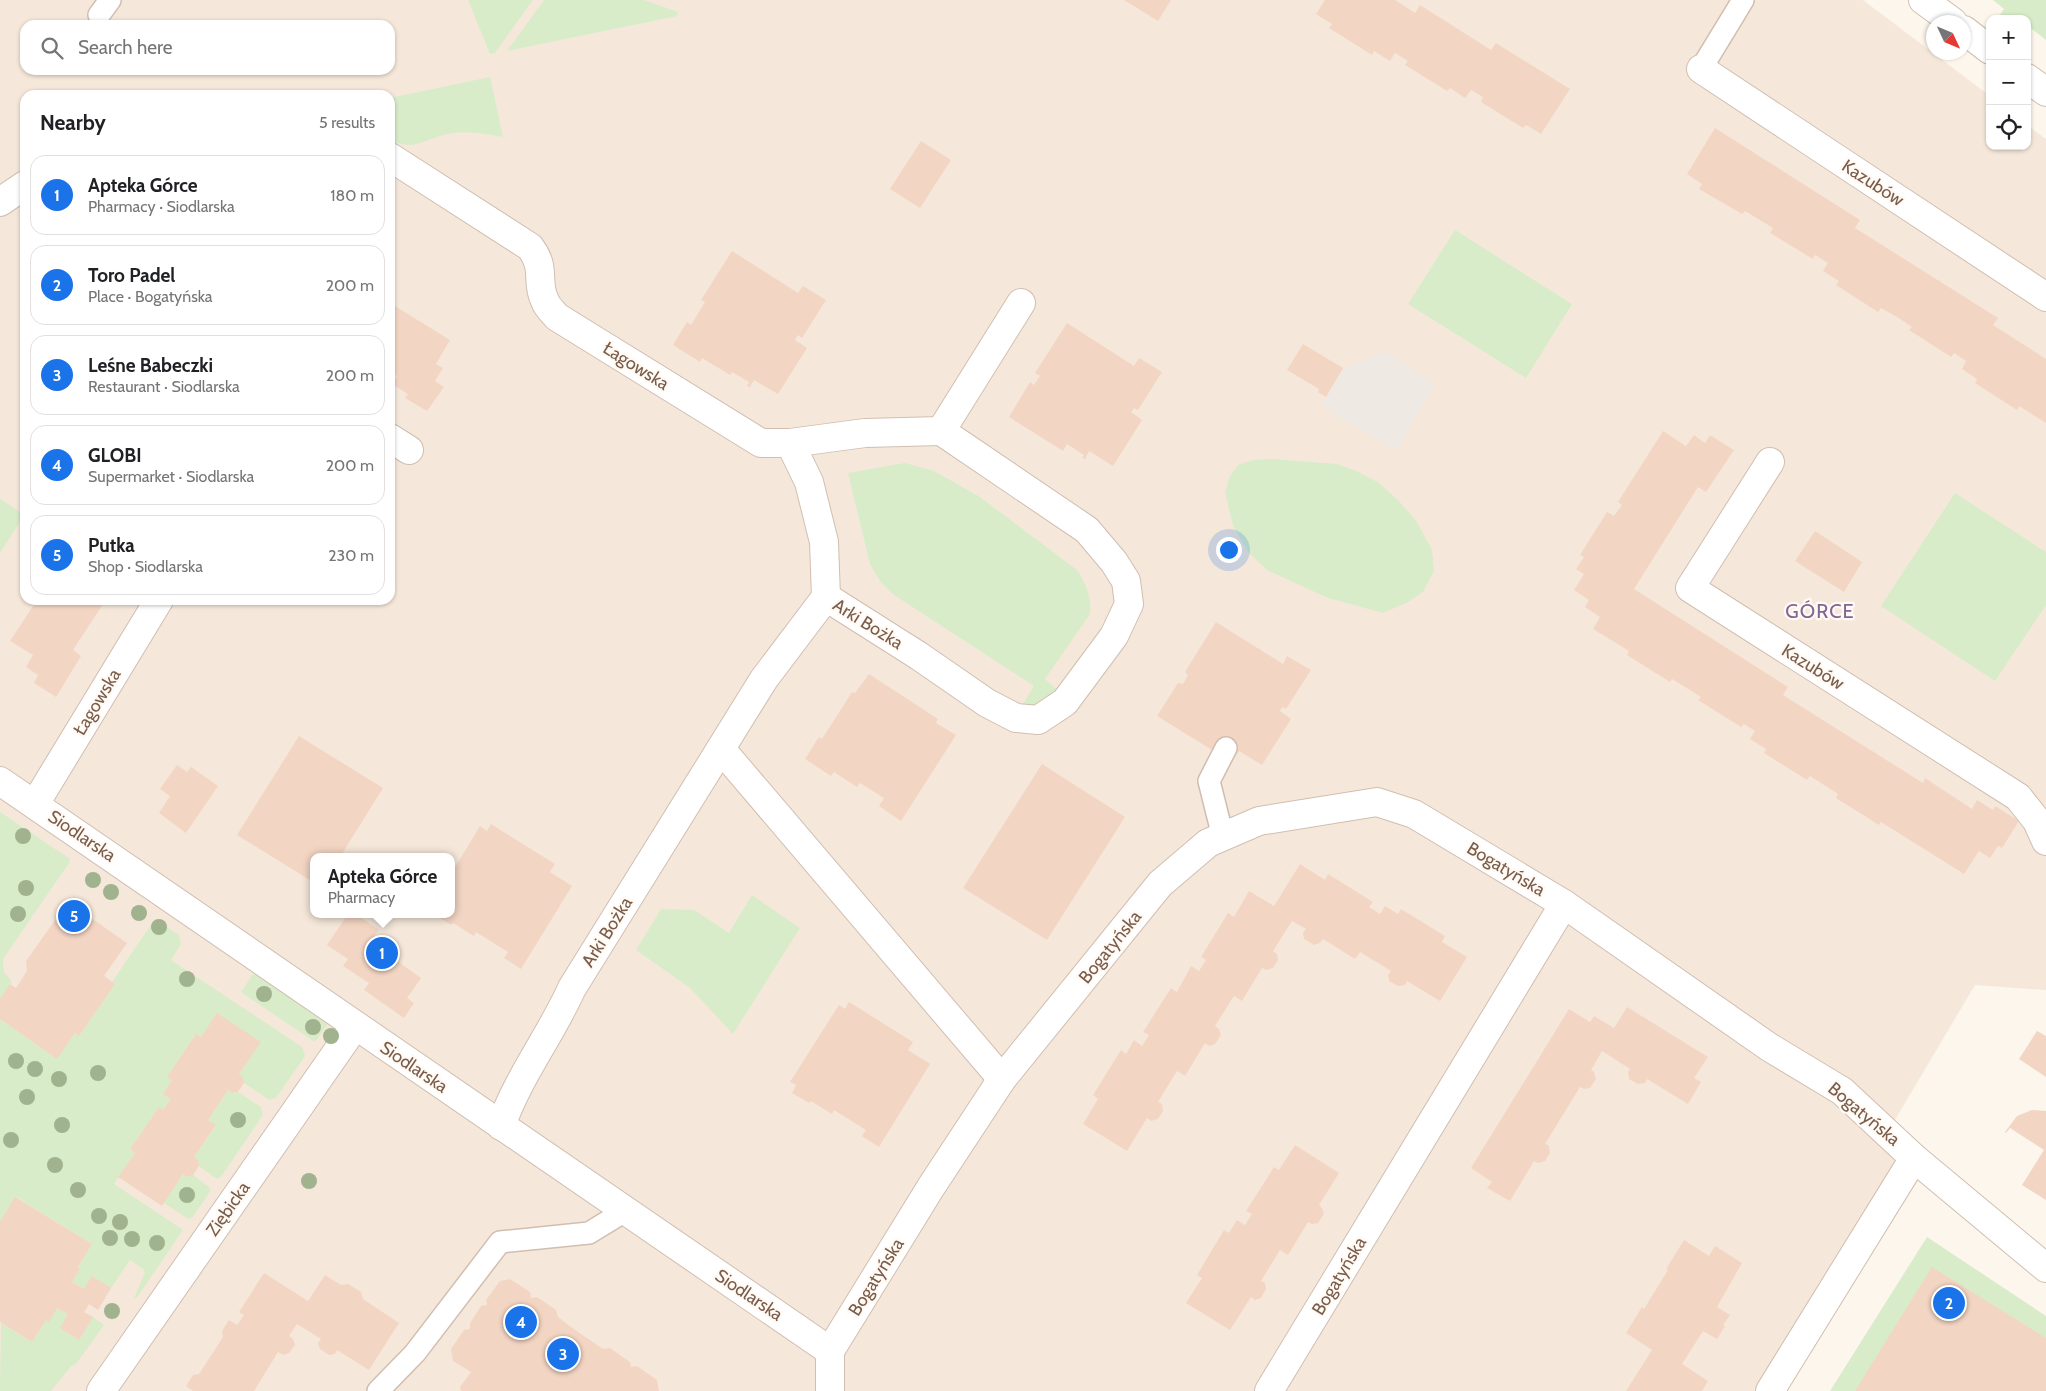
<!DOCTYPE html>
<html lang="en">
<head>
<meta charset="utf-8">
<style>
  body { margin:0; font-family:Cabin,sans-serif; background:#f6f6f6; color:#202124 }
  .controls { position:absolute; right:15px; top:15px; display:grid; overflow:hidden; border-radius:10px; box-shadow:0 1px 4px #0004 }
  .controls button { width:45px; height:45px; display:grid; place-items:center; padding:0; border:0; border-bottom:1px solid #e0e0e0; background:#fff; color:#202124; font:25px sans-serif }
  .compass { position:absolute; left:1926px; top:15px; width:45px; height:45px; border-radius:50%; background:#fff; box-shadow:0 1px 4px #0004; rotate:134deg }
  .you { position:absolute; left:1228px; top:549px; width:18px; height:18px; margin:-12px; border:4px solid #fff; border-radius:50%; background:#1a73e8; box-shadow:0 0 0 8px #1a73e833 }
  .badge { display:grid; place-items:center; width:32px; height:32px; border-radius:50%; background:#1a73e8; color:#fff; font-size:16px; font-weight:700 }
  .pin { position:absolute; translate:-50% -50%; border:2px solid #fff; box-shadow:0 1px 5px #0006 }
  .popup { position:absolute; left:310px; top:853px; width:145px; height:65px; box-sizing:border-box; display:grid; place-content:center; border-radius:10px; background:#fff; filter:drop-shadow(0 1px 4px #0005); font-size:16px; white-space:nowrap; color:#757577 }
  .popup b { font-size:19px; color:#202124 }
  .popup::after { content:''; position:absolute; left:50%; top:100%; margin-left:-10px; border:10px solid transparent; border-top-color:#fff }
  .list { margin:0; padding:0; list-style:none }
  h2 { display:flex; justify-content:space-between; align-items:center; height:65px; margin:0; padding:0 20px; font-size:21px }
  h2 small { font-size:16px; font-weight:400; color:#757577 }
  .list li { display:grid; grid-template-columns:32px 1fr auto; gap:15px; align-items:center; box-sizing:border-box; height:80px; margin:0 10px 10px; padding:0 10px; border:1px solid #e0e0e0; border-radius:15px }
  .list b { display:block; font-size:19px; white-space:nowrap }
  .list p { margin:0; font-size:16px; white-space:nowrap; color:#757577 }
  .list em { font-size:16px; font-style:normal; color:#757577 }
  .icon { flex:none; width:28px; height:28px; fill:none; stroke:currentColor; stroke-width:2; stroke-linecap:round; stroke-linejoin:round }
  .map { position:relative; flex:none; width:2046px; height:1391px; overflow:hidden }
  .search { position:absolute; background:#fff; box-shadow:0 1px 4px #0004; left:20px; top:20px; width:375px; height:55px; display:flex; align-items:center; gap:12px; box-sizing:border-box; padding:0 18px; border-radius:15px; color:#757577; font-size:19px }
  .panel { position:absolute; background:#fff; box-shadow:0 1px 4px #0004; left:20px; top:90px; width:375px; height:515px; border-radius:15px }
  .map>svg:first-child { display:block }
</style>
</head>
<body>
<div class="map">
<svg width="2046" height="1391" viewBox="0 0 2046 1391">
  <rect width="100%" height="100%" fill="#fdf6ec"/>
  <!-- residential -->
  <path fill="#f5e8da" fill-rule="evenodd" d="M0,0H1863L1990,96V146H2027V125L2046,139V990L1975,985L1883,1140L1912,1189L1785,1391H0ZM25,25H390V70H25ZM25,95H390V600H25ZM313,857H451V914H313Z"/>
  <!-- industrial -->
  <polygon fill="#efe9e4" points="1387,352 1435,384 1397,450 1321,407 1343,368"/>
  <!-- green -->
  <g fill="#d8ecc9">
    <polygon points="468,0 533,0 495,53 490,54"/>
    <polygon points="544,0 644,0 678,12 677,16 507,51"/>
    <polygon points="1993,0 2046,0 2046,40 2027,25 2027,19 2018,19 2013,15 2010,19 1997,19 2004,9"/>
    <path d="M490,77L503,137C486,134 470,131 453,133C429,136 413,154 390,139V98Z"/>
    <polygon points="1455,230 1572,304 1526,378 1408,304"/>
    <polygon points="1272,459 1337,464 1357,471 1379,483 1399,501 1417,522 1432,550 1434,571 1423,592 1408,602 1383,613 1328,598 1267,570 1248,552 1233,526 1225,492 1230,476 1238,465 1253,460"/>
    <path d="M905,463L934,471L980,497L1077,570C1086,584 1092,597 1090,614L1045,679L1062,694L1042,706L1023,704L1034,686L894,595L880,581L870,564L848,473Z"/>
    <polygon points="1955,493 2046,552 2046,605 1995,681 1881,606"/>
    <polygon points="0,499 24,515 0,553"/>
    <polygon points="0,812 70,859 69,863 3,959 4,972 12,982 0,999"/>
    <polygon points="752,895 800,928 733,1034 690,988 636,950 661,909 694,910 729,933"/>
    <polygon points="155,919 179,935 181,944 171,960 302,1047 305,1056 276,1098 269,1100 244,1083 243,1077 239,1074 260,1042 201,1037 196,1034 167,1077 172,1080 164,1094 171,1099 163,1110 159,1107 130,1149 135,1153 114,1184 183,1230 136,1299 134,1298 145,1272 143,1269 130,1260 111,1288 92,1277 84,1289 72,1282 80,1269 78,1267 92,1244 16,1197 0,1222 0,1019 57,1059 75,1033 79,1036 115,984 112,982"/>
    <polygon points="255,971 329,1022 315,1042 241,992"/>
    <polygon points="228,1090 232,1093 238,1092 261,1107 263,1115 221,1177 217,1179 199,1166 198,1160 194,1157 216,1126 208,1120"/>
    <polygon points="183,1174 187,1176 193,1175 209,1187 211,1190 192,1218 188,1219 164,1203"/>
    <polygon points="1927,1237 2046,1316 2046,1391 1830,1391"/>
    <polygon points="57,1308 68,1314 60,1328 79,1340 93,1317 104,1325 76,1364 71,1366 51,1391 0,1391 1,1323 32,1342 46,1320 49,1321"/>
  </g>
  <!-- building -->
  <g fill="#f3d5c3">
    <polygon points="1124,0 1171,0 1158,21"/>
    <polygon points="1325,0 1395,0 1415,13 1420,5 1491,50 1496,43 1570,89 1541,134 1526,125 1523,128 1481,102 1483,97 1471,90 1465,98 1450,88 1447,91 1405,65 1408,61 1395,53 1390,61 1374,51 1372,55 1329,28 1332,24 1316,14"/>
    <polygon points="1715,128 1860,220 1855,228 1998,318 1993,325 2046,359 2046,423 2019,406 2017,410 1975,383 1977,379 1962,369 1966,361 1954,353 1951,357 1909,330 1912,327 1897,317 1881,308 1878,312 1836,285 1839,281 1823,271 1828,263 1815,255 1813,259 1770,233 1773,228 1745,211 1742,214 1699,189 1702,184 1687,174"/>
    <polygon points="921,141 951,160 920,208 890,189"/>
    <polygon points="732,251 798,293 803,286 826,300 802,338 798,335 795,340 807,348 778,394 754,380 750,387 747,386 749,382 732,372 730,375 702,358 700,362 673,345 687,322 691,325 705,302 701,300"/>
    <polygon points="390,303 450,340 436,364 443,368 435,381 444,387 427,411 405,398 408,394 392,384 397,376 390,372"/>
    <polygon points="1067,323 1134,366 1139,358 1162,372 1138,410 1134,408 1131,412 1142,420 1113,466 1089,451 1085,459 1082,458 1084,455 1067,444 1063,451 1009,417 1030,382 1034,385 1040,376 1035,373"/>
    <polygon points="1303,344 1343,368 1326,397 1318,392 1319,389 1287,370"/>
    <polygon points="1663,431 1686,446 1694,435 1705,443 1710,435 1734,450 1706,492 1698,487 1634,589 1788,687 1783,695 1923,783 1925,778 1972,809 1977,800 1993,810 1995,806 2019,821 2002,848 1998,846 1990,858 1979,851 1964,874 1881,822 1879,825 1836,798 1838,794 1810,776 1807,780 1764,753 1766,749 1750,739 1755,731 1744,724 1741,727 1698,700 1701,697 1672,679 1670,682 1627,655 1629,651 1593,629 1600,617 1585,607 1589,600 1574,590 1584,574 1576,569 1584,557 1580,555 1607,512 1614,516 1622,505 1618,502"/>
    <polygon points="1815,531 1862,562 1844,592 1795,561"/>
    <polygon points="37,600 100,600 99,601 103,604 73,650 81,656 56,697 34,683 38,675 26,667 33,655 10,641"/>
    <polygon points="1216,622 1283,664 1287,656 1311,670 1286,709 1283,707 1281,709 1280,711 1291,719 1262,765 1239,751 1234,758 1231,757 1234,753 1217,742 1212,750 1157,716 1178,683 1183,684 1188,675 1185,672"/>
    <polygon points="869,674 938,719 936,723 956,735 901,821 879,806 884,798 860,783 857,787 834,772 831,776 805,759 819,737 822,739 852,692 855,693"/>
    <polygon points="299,736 383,788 340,857 313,857 313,882 237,835"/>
    <polygon points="1042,764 1125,817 1047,940 963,888"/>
    <polygon points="177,765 187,772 191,767 218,786 186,833 159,813 170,796 160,789"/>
    <polygon points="491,824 555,864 550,872 572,886 521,969 504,958 508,952 476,932 474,936 453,923 451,925 434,914 451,914 451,874 480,826 487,831"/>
    <polygon points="1300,864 1325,880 1328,874 1373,902 1369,907 1380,914 1385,906 1398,914 1401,909 1445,936 1442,942 1467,957 1440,1001 1407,981 1405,985 1398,986 1389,981 1388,975 1391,971 1360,952 1355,959 1323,939 1320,943 1314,945 1304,939 1303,933 1306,929 1292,921 1273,951 1277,954 1278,960 1273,968 1266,970 1262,968 1242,1001 1234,996 1215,1026 1219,1029 1221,1035 1215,1044 1209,1046 1205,1043 1185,1076 1177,1071 1158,1102 1162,1104 1163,1111 1158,1119 1151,1121 1147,1118 1127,1151 1083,1124 1098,1099 1093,1095 1121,1050 1126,1054 1134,1040 1142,1046 1149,1035 1143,1032 1171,988 1177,992 1191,966 1199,971 1206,960 1201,957 1228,913 1234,917 1249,891 1274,906"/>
    <polygon points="68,902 127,943 104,976 115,984 79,1036 75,1033 57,1059 0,1019 0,999 10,984 16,988 27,971 26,961"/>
    <polygon points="348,914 356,914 379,930 374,936 400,954 396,960 421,978 407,998 414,1003 404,1018 364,990 369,983 343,966 348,959 327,945"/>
    <polygon points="849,1002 913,1042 908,1050 930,1064 879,1147 862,1136 866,1130 834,1110 832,1114 811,1101 809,1103 792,1093 796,1085 790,1082 839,1005 845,1009"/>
    <polygon points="1627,1007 1708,1057 1694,1078 1701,1082 1688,1104 1647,1079 1645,1083 1638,1084 1629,1079 1628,1072 1630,1069 1602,1051 1591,1070 1594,1072 1596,1079 1590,1088 1584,1089 1580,1087 1545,1144 1549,1146 1550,1153 1545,1161 1538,1163 1534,1161 1510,1201 1487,1188 1492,1182 1471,1168 1569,1009 1590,1022 1594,1016 1614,1028"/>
    <polygon points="217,1013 261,1042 239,1074 243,1077 244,1083 238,1092 232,1093 228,1090 208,1120 216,1125 194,1157 198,1160 199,1166 193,1175 187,1177 183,1174 162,1206 118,1177 135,1153 130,1149 159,1107 163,1110 171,1099 163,1094 172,1080 167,1077 196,1034 201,1037"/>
    <polygon points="2037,1031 2046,1036 2046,1077 2019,1059"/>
    <polygon points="2032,1110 2046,1111 2046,1200 2022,1185 2044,1150 2010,1128 2006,1133 2005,1132 2017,1116"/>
    <polygon points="1295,1145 1339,1173 1319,1205 1322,1208 1324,1214 1318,1223 1312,1224 1308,1222 1288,1255 1280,1250 1261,1281 1265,1283 1266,1289 1261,1298 1255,1300 1251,1297 1230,1330 1186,1303 1202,1278 1197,1275 1224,1230 1229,1233 1237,1220 1245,1225 1252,1214 1246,1211 1274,1167 1279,1170"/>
    <polygon points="15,1197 92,1244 78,1267 80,1269 72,1282 84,1289 92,1276 111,1288 98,1310 89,1304 87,1308 84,1312 93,1317 79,1340 60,1328 68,1314 57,1308 49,1322 46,1320 32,1342 0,1322 0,1222"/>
    <polygon points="1684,1240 1709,1256 1715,1246 1742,1263 1717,1307 1730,1315 1723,1325 1725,1326 1717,1339 1703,1331 1682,1364 1708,1381 1702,1391 1626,1391 1652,1350 1626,1333 1642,1307 1644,1309 1668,1270 1666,1269"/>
    <polygon points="1932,1267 2046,1338 2046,1391 1855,1391"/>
    <polygon points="264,1273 308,1301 325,1275 341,1285 348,1284 361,1292 363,1299 399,1323 369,1370 337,1350 335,1354 329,1355 320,1349 318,1343 321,1339 297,1324 289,1336 293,1339 295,1345 289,1353 283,1355 278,1352 254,1391 193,1391 186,1386 193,1375 199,1374 223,1337 222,1331 229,1320 237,1325 244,1315 239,1312"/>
    <polygon points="510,1279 530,1292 531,1298 537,1297 556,1310 558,1317 571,1327 603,1349 610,1348 630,1362 631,1367 637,1366 657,1380 659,1391 461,1391 460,1387 471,1372 453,1361 451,1349 464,1330 470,1329 470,1323 481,1306 487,1305 486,1300 500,1281"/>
  </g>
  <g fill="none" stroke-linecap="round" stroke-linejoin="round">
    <defs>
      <g id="lane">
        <polyline points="99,15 110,0"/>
        <polyline points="1701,69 1743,0"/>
        <polyline points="1223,837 1209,781 1226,748"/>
        <polyline points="378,1391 415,1353 500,1242 589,1233 625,1211"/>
      </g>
      <g id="street">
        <polyline points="1923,0 1953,22"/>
        <polyline points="1964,30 1990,50"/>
        <polyline points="1701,69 2046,297"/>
        <polyline points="2027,78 2046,92"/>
        <path d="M390,157L530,247C547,269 535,281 545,301C547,307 553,312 557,317L761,443H790L809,482L824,542L826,597"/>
        <polyline points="0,202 25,185"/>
        <polyline points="390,438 409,450"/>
        <polyline points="790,443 865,433 941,431 1021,303"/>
        <polyline points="1770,462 1690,588 2018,797 2037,821 2046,841"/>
        <polyline points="721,749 1002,1079"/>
        <polyline points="0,781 830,1351"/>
        <polyline points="35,804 159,600"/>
        <path d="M501,1126C518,1077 551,1035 572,988L764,679L826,597L919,656L987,703L1016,718L1038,720L1065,702L1114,636L1129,604L1126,581L1114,562L1087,530L941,431"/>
        <polyline points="101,1391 355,1026"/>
        <polyline points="830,1391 830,1351 931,1187 1002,1079 1160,884 1208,843 1259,821 1377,802 1414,814 1564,904 1769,1047 1842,1091 1914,1158 2046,1268"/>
        <polyline points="1269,1391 1564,904"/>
        <polyline points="1770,1391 1914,1158"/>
      </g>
    </defs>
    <!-- lane casing -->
    <use href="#lane" stroke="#d1beb0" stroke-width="24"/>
    <!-- street casing -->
    <use href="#street" stroke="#d1beb0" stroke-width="30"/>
    <!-- lane -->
    <use href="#lane" stroke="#fff" stroke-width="21"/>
    <!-- street -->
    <use href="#street" stroke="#fff" stroke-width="28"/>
  </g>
  <!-- trees -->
  <g fill="#a0b28e">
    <circle cx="23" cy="836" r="8"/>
    <circle cx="93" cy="880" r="8"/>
    <circle cx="26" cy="888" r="8"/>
    <circle cx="111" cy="892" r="8"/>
    <circle cx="139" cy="913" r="8"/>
    <circle cx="18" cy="914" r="8"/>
    <circle cx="159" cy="927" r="8"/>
    <circle cx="187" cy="979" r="8"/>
    <circle cx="264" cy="994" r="8"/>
    <circle cx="313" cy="1027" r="8"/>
    <circle cx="331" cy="1036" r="8"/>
    <circle cx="16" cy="1061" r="8"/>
    <circle cx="35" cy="1069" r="8"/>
    <circle cx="98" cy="1073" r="8"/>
    <circle cx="59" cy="1079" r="8"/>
    <circle cx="27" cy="1097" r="8"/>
    <circle cx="238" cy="1120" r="8"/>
    <circle cx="62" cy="1125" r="8"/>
    <circle cx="11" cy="1140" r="8"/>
    <circle cx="55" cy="1165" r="8"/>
    <circle cx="309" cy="1181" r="8"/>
    <circle cx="78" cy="1190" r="8"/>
    <circle cx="187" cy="1195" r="8"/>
    <circle cx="99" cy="1216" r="8"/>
    <circle cx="120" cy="1222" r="8"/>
    <circle cx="110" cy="1238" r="8"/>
    <circle cx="132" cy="1239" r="8"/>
    <circle cx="157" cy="1243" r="8"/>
    <circle cx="112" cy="1311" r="8"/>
  </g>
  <g text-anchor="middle" stroke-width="4.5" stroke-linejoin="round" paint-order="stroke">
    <!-- street labels -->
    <g font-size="18" fill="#7a5c4d" stroke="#fffaf3">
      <text transform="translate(1873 183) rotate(33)" y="6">Kazubów</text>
      <text transform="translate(636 366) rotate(32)" y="6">Łagowska</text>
      <text transform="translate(868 624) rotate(32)" y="6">Arki Bożka</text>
      <text transform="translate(1813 667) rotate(32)" y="6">Kazubów</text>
      <text transform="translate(97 702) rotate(-59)" y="6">Łagowska</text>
      <text transform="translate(82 836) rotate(34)" y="6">Siodlarska</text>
      <text transform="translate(1506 869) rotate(31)" y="6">Bogatyńska</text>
      <text transform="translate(607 932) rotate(-58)" y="6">Arki Bożka</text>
      <text transform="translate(1110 947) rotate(-51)" y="6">Bogatyńska</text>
      <text transform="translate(414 1067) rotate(34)" y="6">Siodlarska</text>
      <text transform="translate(1864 1114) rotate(40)" y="6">Bogatyńska</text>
      <text transform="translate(228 1209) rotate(-55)" y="6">Ziębicka</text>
      <text transform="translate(1339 1276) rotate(-59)" y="6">Bogatyńska</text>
      <text transform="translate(876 1277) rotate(-58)" y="6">Bogatyńska</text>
      <text transform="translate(749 1295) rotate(34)" y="6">Siodlarska</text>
    </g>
    <!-- quarter labels -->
    <g font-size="20" letter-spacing="1" fill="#846695" stroke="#fffaf3">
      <text x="1820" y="618">GÓRCE</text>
    </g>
  </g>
</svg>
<div class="controls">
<button>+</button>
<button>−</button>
<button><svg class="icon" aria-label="locate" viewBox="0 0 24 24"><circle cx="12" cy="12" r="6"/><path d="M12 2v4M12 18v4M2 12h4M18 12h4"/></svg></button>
</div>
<svg class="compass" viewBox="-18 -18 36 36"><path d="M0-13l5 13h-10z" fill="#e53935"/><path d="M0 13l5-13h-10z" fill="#757577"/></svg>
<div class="you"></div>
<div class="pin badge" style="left:382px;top:953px">1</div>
<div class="popup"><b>Apteka Górce</b>Pharmacy</div>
<div class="pin badge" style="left:1949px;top:1303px">2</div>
<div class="pin badge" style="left:563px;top:1354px">3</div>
<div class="pin badge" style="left:521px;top:1322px">4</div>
<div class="pin badge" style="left:74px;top:916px">5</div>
<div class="search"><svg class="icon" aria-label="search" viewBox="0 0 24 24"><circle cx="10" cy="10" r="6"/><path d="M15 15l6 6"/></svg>Search here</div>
<section class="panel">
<h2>Nearby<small>5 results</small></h2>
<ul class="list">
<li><span class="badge">1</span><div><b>Apteka Górce</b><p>Pharmacy · Siodlarska</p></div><em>180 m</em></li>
<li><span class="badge">2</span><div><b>Toro Padel</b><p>Place · Bogatyńska</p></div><em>200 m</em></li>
<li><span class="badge">3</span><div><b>Leśne Babeczki</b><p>Restaurant · Siodlarska</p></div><em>200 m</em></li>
<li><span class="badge">4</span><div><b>GLOBI</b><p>Supermarket · Siodlarska</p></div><em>200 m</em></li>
<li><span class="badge">5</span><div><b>Putka</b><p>Shop · Siodlarska</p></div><em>230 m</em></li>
</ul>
</section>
</div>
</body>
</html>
